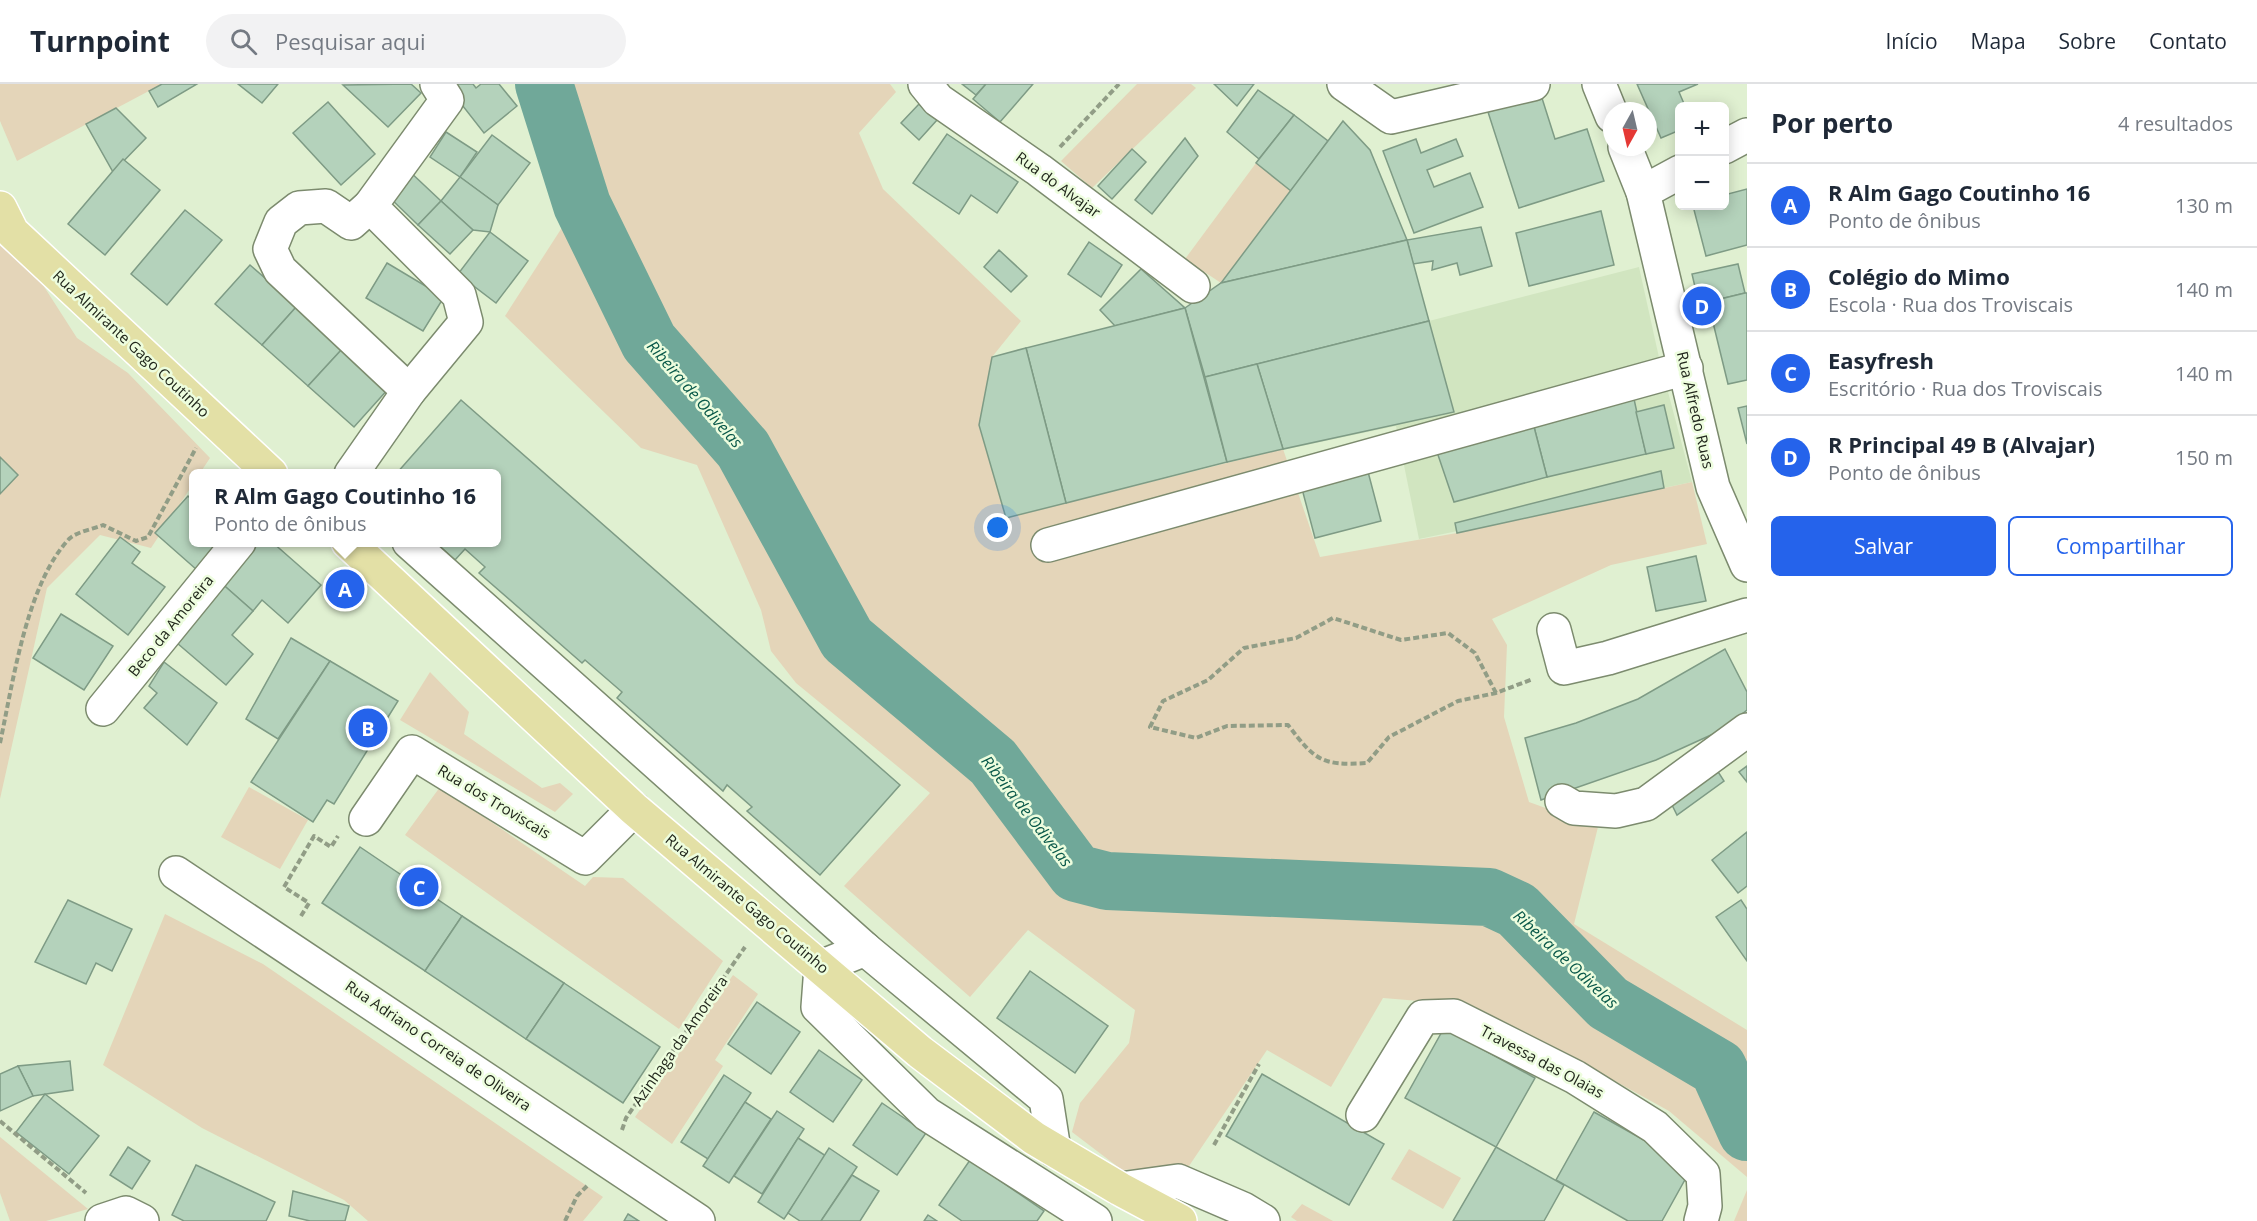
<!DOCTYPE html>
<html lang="pt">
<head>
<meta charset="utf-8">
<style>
  body { margin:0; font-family:"Open Sans",sans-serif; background:#f2f2f3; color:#1f2937 }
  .controls { position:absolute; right:18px; top:18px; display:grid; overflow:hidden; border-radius:9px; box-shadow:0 3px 15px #0003 }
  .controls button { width:54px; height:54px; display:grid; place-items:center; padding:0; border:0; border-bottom:2px solid #e0e1e3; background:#fff; color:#1f2937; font:30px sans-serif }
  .compass { position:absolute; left:1603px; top:18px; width:54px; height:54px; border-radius:50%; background:#fff; box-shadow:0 3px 15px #0003; rotate:188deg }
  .you { position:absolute; left:998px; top:444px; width:21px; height:21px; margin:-15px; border:4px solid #fff; border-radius:50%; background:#1a73e8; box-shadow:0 0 0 9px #1a73e833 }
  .badge { display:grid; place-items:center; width:39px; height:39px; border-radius:50%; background:#2563eb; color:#fff; font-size:20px; font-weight:700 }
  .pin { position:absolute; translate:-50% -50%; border:3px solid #fff; box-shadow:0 2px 6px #0006 }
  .popup { position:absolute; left:189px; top:385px; width:312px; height:78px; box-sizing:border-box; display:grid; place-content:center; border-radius:9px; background:#fff; filter:drop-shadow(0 2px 4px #0005); font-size:20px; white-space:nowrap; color:#747a83 }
  .popup b { font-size:22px; color:#1f2937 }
  .popup::after { content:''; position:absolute; left:50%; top:100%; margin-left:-12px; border:12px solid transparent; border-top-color:#fff }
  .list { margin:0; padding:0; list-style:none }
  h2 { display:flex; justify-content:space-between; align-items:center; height:78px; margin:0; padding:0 24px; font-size:26px }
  h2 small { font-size:20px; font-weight:400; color:#747a83 }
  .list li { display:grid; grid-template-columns:39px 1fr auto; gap:18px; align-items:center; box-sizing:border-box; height:84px; padding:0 24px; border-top:2px solid #e0e1e3 }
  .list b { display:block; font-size:22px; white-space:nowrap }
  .list p { margin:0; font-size:20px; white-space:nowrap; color:#747a83 }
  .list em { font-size:20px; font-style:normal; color:#747a83 }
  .actions { display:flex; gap:12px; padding:18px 24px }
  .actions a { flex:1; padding:14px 0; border:2px solid #2563eb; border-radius:9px; text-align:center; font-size:21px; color:#2563eb }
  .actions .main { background:#2563eb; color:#fff }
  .icon { flex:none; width:33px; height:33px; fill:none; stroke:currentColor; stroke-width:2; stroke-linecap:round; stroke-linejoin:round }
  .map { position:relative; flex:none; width:1747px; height:1137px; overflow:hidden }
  header { display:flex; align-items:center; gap:36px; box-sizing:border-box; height:84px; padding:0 30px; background:#fff; border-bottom:2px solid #e0e1e3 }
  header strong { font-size:28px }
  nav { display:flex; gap:33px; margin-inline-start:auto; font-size:21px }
  .search { width:420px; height:54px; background:#f2f2f3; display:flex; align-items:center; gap:15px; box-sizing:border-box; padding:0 21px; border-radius:33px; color:#747a83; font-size:22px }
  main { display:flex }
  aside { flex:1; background:#fff }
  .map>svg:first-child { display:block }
</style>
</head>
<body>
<header>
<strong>Turnpoint</strong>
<div class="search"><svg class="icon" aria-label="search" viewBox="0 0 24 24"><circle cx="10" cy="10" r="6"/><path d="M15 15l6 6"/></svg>Pesquisar aqui</div>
<nav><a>Início</a><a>Mapa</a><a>Sobre</a><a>Contato</a></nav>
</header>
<main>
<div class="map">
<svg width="1747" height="1137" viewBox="0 0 1747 1137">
  <rect width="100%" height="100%" fill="#e0f0d1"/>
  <!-- built -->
  <polygon fill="#d1e5c0" points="1343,37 1370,66 1406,156 1429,237 1639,183 1660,278 1692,398 1419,455 1396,342 1227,378 1006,434 979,341 992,273 1185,224 1221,199"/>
  <!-- green -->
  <g fill="#e4d5b9">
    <polygon points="0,0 162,0 17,77 0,37"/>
    <polygon points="524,0 890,0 896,8 859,49 883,105 1021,237 992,273 979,341 1006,434 1283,365 1320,473 1457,449 1692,398 1707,460 1611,481 1492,535 1507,561 1504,633 1529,718 1598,743 1574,840 1747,946 1747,1093 1669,1027 1577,976 1467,921 1383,914 1331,1003 1267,966 1189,1082 1122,1086 1072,1048 1080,1019 1129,959 1135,926 1028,846 970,913 844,802 930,709 796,599 771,567 761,526 697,381 641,364 505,232 572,128"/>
    <polygon points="1137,0 1191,0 1196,4 1092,104 1061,77"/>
    <polygon points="1256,79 1291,107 1221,199 1185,175"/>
    <polygon points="0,134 77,254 128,289 210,374 200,389 194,390 193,400 151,464 100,451 47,504 0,715"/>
    <polygon points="430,588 469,628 464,650 542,704 560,699 573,710 555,728 400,636"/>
    <polygon points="249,703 308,736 280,785 221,753"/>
    <polygon points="440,703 585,802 593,793 623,794 723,877 679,945 405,751"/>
    <polygon points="165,830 263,880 603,1113 583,1137 368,1137 344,1116 202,1044 103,981"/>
    <polygon points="733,891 758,910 715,976 723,982 672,1060 635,1033"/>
    <polygon points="0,1053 88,1125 46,1137 10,1137 0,1109"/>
    <polygon points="1409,1065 1461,1094 1443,1125 1391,1095"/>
    <polygon points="1747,1106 1747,1137 1734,1137"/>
    <polygon points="1302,1120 1333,1137 1297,1137 1291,1133"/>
  </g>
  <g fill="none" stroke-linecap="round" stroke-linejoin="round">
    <!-- river -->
    <polyline stroke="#70a899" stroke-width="58" points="544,0 582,121 649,258 743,365 847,555 993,678 1076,789 1107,797 1489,813 1517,826 1608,919 1718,984 1747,1048"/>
  </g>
  <!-- building -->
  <g fill="#b4d2bb" stroke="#7e9b85" stroke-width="1.5">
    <polygon points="162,0 197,0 158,23 149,7"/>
    <polygon points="238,0 278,0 262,19"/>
    <polygon points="411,0 421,9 388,43 343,1"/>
    <polygon points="452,0 473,0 476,4 481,0 499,0 517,22 484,49 448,3"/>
    <polygon points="962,0 986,0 976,11"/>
    <polygon points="986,0 1033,0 1000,38 973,15"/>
    <polygon points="1214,0 1254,0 1237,22"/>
    <polygon points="1637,0 1698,0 1679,8 1685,22 1680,22 1680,46 1661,54"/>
    <polygon points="1258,6 1294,31 1259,75 1227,48"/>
    <polygon points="1541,11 1555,55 1587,45 1604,97 1519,124 1488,28"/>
    <polygon points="328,18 375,70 341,101 293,49"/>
    <polygon points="919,20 937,36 919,56 901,39"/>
    <polygon points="116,24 146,54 113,88 86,40"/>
    <polygon points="1294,31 1328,57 1291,107 1256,79"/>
    <polygon points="1343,37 1370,66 1407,156 1221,199"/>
    <polygon points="446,48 477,68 460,93 430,73"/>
    <polygon points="947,50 1018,98 997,129 971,111 959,130 913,99"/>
    <polygon points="492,51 530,79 498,121 460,93"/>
    <polygon points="1185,54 1198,72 1152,130 1135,116"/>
    <polygon points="1416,55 1421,69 1456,55 1463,72 1427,86 1434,103 1470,89 1483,123 1414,149 1383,67"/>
    <polygon points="1132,65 1146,78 1112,115 1098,102"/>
    <polygon points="123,75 160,106 105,171 68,140"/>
    <polygon points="407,85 441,117 418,141 385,109"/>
    <polygon points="460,93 498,121 490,148 473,146 441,117"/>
    <polygon points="1747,105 1747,161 1706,172 1693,122 1724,122 1724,111"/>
    <polygon points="441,117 473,146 450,170 418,141"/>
    <polygon points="185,126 222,156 167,221 131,190"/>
    <polygon points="1601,127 1614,181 1529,202 1516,149"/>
    <polygon points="1481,143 1492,182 1460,191 1457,179 1432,186 1433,177 1413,180 1407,156"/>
    <polygon points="490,148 528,177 496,219 458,190"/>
    <polygon points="1407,156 1429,237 1205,293 1185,224 1221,199"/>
    <polygon points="1089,158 1122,181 1101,213 1068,190"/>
    <polygon points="999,166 1027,192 1011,208 984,183"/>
    <polygon points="387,179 444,213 423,247 366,214"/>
    <polygon points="1738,180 1745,209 1699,220 1692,190"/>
    <polygon points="250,181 297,222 262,261 215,220"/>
    <polygon points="1141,185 1185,224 1115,242 1100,226"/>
    <polygon points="1745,209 1747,209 1747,296 1728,300 1708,218"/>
    <polygon points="297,222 343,264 308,302 262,261"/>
    <polygon points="1185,224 1227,378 1066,419 1026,264"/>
    <polygon points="1429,237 1454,328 1283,365 1257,280"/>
    <polygon points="343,264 389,304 354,343 308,302"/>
    <polygon points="1026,264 1066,419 1006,434 979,341 992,273"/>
    <polygon points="1257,280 1283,365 1227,378 1205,293"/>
    <polygon points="1634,315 1646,370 1547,393 1533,339"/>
    <polygon points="461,316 900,701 820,791 747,727 752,723 727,701 723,707 617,614 622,608 585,576 582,579 479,489 485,483 465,465 455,476 435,458 496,458 496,390 396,390"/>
    <polygon points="1664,321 1674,364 1646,370 1636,328"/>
    <polygon points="1747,322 1747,360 1738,324"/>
    <polygon points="1533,339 1547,393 1454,418 1437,368"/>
    <polygon points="0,373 18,391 0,410"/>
    <polygon points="1367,384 1381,437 1315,454 1301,401"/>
    <polygon points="1661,387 1664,404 1457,449 1455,439"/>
    <polygon points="188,412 194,418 194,458 220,458 197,486 155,449"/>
    <polygon points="120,453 140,468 132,479 165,503 128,551 76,510"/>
    <polygon points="252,458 272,458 321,501 288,539 262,516 253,527 219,497"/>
    <polygon points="1696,472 1706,517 1656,527 1647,483"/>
    <polygon points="219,497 253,527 232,551 253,570 226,601 170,553"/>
    <polygon points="61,530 113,562 84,606 33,574"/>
    <polygon points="291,554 330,577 278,655 246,635"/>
    <polygon points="1725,565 1747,608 1747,626 1722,646 1656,676 1541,716 1525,654 1576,639 1638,615"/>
    <polygon points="330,577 398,617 334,720 327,716 313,738 251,698"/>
    <polygon points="164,578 217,619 187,661 144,624 157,609 149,602"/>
    <polygon points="1747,682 1747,698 1739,688"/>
    <polygon points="1715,683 1724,697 1677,731 1670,717"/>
    <polygon points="1747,748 1747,802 1738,809 1712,776"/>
    <polygon points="360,763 462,832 425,887 322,819"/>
    <polygon points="68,816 132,845 112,887 96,879 86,900 35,878"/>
    <polygon points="1741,816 1747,825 1747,877 1716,833"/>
    <polygon points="462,832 564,899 526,955 425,887"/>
    <polygon points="1030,887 1108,942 1075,989 997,934"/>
    <polygon points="564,899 660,963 623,1019 526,955"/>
    <polygon points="757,918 800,948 771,990 728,960"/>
    <polygon points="1444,944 1535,994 1496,1063 1405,1014"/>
    <polygon points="819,966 862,996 833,1038 790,1008"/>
    <polygon points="70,977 73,1006 33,1012 18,982"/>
    <polygon points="18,982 33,1012 0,1027 0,990"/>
    <polygon points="1262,990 1384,1060 1349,1121 1226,1052"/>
    <polygon points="724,991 751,1009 708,1075 681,1058"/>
    <polygon points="45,1010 99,1052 69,1090 16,1048"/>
    <polygon points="745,1018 771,1035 729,1099 703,1082"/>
    <polygon points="882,1019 926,1049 897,1091 853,1061"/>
    <polygon points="777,1027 804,1045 762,1110 734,1092"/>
    <polygon points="1594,1028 1692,1083 1662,1137 1628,1137 1556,1096"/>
    <polygon points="798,1054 826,1072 784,1135 758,1118"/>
    <polygon points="128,1063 150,1077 132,1105 110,1091"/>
    <polygon points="1496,1063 1564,1101 1544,1137 1453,1137"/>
    <polygon points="829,1064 857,1083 821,1137 800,1137 788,1129"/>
    <polygon points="970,1076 1044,1127 1037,1137 962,1137 939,1121"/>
    <polygon points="196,1081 275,1118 266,1137 184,1137 172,1131"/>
    <polygon points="852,1091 879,1107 860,1137 821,1137"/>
    <polygon points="293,1107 349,1122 345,1137 310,1137 289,1132"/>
    <polygon points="628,1130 639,1137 624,1137"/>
    <polygon points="928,1131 937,1137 924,1137"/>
  </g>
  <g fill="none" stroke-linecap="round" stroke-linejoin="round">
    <defs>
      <g id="minor">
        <polyline points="925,0 938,16 1039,86 1193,202"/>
        <polyline points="1344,0 1391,33 1533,0"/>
        <polyline points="1599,0 1612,32"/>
        <polyline points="1625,63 1643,108 1713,403 1747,481"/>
        <polyline points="1724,63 1747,51"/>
        <polyline points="1643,108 1680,88"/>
        <polyline points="370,122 351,139 326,122 299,124 281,138 270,165 280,186 409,307"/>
        <polyline points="351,390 409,307 466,238 459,211 370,122 447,16 437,0"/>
        <polyline points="409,458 865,865"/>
        <polyline points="1048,461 1686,284"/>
        <polyline points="1554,546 1564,584 1608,574 1747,531"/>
        <polyline points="103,625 239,458"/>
        <polyline points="1562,717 1574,724 1616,727 1646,720 1747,646"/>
        <polyline points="366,735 412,668 585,774 634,725"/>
        <polyline points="176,789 698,1137"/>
        <polyline points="1363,1031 1423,933 1454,932 1575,993 1655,1043 1703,1090 1705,1122 1701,1137"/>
        <polyline points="1054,1066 1046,1015 865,865 821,883 818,923 927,1030 1095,1137"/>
        <polyline points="1120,1105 1178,1097 1243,1125 1263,1137"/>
        <polyline points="102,1137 126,1129 142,1137"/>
      </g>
      <g id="major">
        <polyline points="0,124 12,148 271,390"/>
        <polyline points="348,458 634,725 920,968 1034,1054 1120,1105 1180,1137"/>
      </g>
    </defs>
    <!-- minor casing -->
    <use href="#minor" stroke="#7c8b6e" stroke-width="36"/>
    <!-- major casing -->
    <use href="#major" stroke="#fff" stroke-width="36"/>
    <!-- path -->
    <g stroke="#919d86" stroke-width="4" stroke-dasharray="6 3" stroke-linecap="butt">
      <polyline points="1060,63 1119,0"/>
      <path d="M1496,609L1475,569L1448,549L1401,556L1333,534L1296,554L1244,564L1208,596L1163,617L1150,643L1196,654L1227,642L1288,641C1315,676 1321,682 1367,679L1389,653L1458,617L1496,609L1533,595"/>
      <path d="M0,659C13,599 26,501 69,455C76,448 93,445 103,441L136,457L148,453L196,364"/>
      <polyline points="301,832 309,819 284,803 314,752 331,763 338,752"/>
      <polyline points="0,1037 86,1109"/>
      <polyline points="622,1046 626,1034 745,863"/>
      <polyline points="1214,1061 1259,980"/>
      <polyline points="565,1137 577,1112 587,1102"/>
    </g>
    <!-- minor -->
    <use href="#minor" stroke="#fff" stroke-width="33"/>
    <!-- major -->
    <use href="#major" stroke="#e3e0a6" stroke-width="33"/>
  </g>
  <g text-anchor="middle" stroke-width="5" stroke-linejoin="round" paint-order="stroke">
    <!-- street labels -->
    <g font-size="15" fill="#21271c" stroke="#edfdde">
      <text transform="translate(1058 101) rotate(36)" y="5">Rua do Alvajar</text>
      <text transform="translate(131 260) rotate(43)" y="5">Rua Almirante Gago Coutinho</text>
      <text transform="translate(1695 326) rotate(77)" y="5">Rua Alfredo Ruas</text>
      <text transform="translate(171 542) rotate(-51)" y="5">Beco da Amoreira</text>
      <text transform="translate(494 718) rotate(31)" y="5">Rua dos Troviscais</text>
      <text transform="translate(747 820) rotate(40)" y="5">Rua Almirante Gago Coutinho</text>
      <text transform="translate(680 957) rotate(-55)" y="5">Azinhaga da Amoreira</text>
      <text transform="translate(438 962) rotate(34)" y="5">Rua Adriano Correia de Oliveira</text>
      <text transform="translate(1542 978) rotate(28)" y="5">Travessa das Olaias</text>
    </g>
    <!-- water labels -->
    <g font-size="16" font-style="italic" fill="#095849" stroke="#edfdde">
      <text transform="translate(695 310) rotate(49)" y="6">Ribeira de Odivelas</text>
      <text transform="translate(1027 727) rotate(52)" y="6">Ribeira de Odivelas</text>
      <text transform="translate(1566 875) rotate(43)" y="6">Ribeira de Odivelas</text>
    </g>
  </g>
</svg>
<div class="controls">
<button>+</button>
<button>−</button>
</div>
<svg class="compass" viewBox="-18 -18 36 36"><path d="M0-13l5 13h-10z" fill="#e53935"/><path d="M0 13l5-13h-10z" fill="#747a83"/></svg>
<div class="you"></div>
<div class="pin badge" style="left:345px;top:505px">A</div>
<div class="popup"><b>R Alm Gago Coutinho 16</b>Ponto de ônibus</div>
<div class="pin badge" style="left:368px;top:644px">B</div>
<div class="pin badge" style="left:419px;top:803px">C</div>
<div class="pin badge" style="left:1702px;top:222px">D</div>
</div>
<aside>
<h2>Por perto<small>4 resultados</small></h2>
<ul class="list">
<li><span class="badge">A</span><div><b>R Alm Gago Coutinho 16</b><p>Ponto de ônibus</p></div><em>130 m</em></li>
<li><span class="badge">B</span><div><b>Colégio do Mimo</b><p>Escola · Rua dos Troviscais</p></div><em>140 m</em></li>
<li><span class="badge">C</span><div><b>Easyfresh</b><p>Escritório · Rua dos Troviscais</p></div><em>140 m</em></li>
<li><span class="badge">D</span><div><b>R Principal 49 B (Alvajar)</b><p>Ponto de ônibus</p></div><em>150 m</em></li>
</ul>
<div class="actions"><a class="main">Salvar</a><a>Compartilhar</a></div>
</aside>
</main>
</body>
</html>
